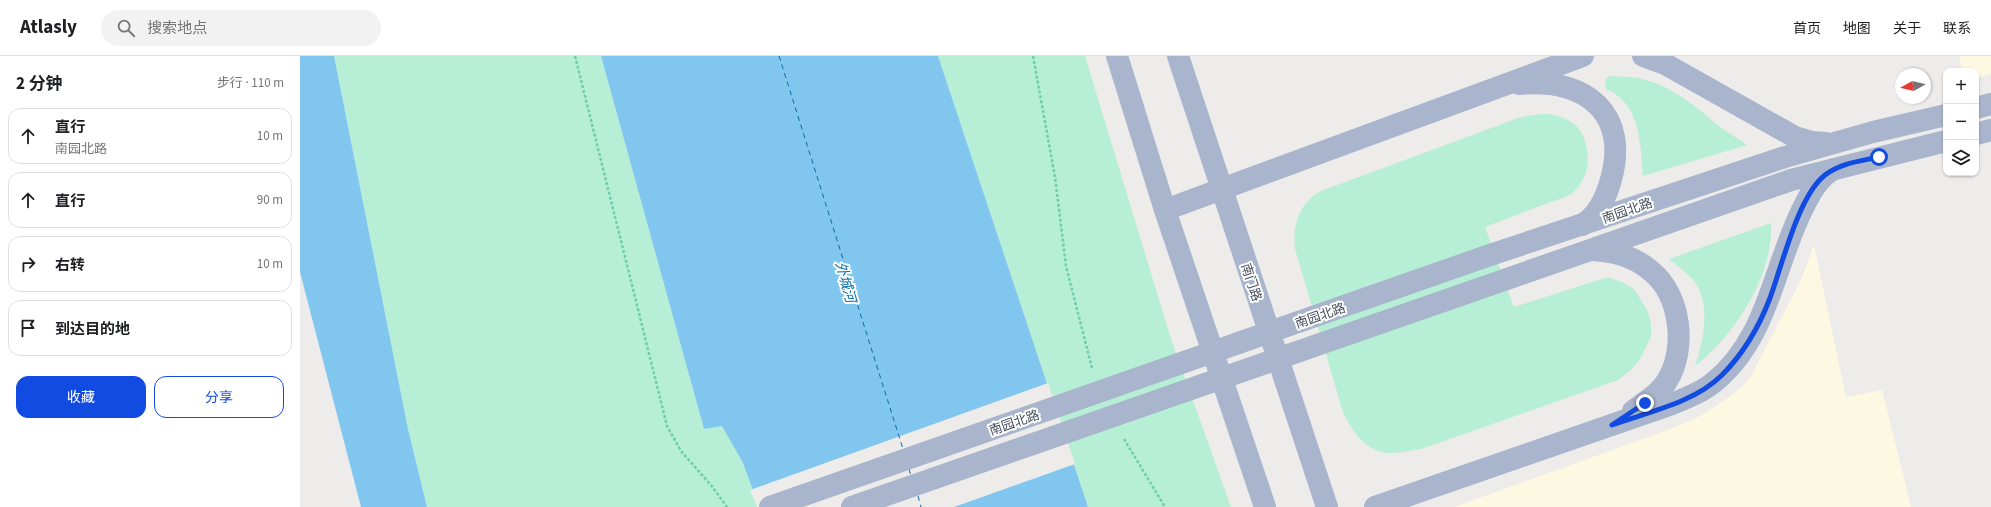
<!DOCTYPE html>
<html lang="zh">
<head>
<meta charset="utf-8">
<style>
  body { margin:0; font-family:"Source Sans 3","Noto Sans SC",sans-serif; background:#f2f2f2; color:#202124 }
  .controls { position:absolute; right:12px; top:12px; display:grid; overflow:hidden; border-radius:8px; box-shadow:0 1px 3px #0004 }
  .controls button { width:36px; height:36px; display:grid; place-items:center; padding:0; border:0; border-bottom:1px solid #e0e0e0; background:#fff; color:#202124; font:20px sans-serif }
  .compass { position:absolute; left:1595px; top:12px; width:36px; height:36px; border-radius:50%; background:#fff; box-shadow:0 1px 3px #0004; rotate:262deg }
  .stop { position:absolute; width:12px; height:12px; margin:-9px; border:3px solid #124be1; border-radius:50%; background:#fff }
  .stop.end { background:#124be1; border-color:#fff; box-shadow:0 1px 4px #0008 }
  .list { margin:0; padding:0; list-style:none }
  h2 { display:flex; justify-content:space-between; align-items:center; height:52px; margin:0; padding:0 16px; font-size:17px }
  h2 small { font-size:13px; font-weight:400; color:#757577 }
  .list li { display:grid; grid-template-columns:26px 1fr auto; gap:12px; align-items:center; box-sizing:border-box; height:56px; margin:0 8px 8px; padding:0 8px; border:1px solid #e0e0e0; border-radius:12px }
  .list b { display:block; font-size:15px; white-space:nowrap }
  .list p { margin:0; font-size:13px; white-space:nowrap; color:#757577 }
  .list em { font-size:13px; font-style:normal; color:#757577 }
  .actions { display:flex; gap:8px; padding:12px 16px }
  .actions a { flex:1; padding:9px 0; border:1px solid #124be1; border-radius:12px; text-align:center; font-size:14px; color:#124be1 }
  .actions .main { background:#124be1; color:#fff }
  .icon { flex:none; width:22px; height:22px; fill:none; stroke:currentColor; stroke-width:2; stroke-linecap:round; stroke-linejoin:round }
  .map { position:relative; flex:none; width:1691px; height:451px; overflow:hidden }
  header { display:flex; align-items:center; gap:24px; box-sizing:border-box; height:56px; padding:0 20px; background:#fff; border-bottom:1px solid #e0e0e0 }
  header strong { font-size:19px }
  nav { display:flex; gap:22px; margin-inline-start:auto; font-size:14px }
  .search { width:280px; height:36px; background:#f2f2f2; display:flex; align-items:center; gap:10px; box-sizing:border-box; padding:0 14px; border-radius:22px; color:#757577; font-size:15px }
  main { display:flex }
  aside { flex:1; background:#fff }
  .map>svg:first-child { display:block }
</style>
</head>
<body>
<header>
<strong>Atlasly</strong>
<div class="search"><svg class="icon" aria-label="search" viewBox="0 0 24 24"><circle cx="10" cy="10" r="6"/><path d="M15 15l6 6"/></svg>搜索地点</div>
<nav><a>首页</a><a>地图</a><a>关于</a><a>联系</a></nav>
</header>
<main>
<aside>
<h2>2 分钟<small>步行 · 110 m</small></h2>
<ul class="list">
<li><svg class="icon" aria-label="ahead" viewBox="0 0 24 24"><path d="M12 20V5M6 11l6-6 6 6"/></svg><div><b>直行</b><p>南园北路</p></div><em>10 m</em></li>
<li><svg class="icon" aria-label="ahead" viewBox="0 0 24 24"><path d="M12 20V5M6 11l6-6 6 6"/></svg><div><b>直行</b></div><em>90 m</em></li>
<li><svg class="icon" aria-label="right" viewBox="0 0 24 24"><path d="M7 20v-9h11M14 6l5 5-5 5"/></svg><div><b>右转</b></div><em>10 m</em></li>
<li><svg class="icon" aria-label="arrive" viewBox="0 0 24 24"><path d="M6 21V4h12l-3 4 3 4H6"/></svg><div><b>到达目的地</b></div></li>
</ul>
<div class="actions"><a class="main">收藏</a><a>分享</a></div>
</aside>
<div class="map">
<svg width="1691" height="451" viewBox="0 0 1691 451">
  <rect width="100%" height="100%" fill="#eeebeb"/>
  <!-- commercial -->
  <g fill="#fcf8e1">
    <polygon points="1659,0 1691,0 1691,18 1676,22 1676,15 1662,15"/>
    <polygon points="1514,189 1546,341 1582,334 1611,451 1154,451 1368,374 1400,360 1425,344 1442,331 1452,318 1501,224"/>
  </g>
  <!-- green -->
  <g fill="#b6efd5">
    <polygon points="34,0 301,0 404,373 422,369 443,407 459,451 127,451 108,373"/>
    <polygon points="638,0 785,0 871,283 931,451 788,451"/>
    <path d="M1309,20C1320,21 1332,20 1343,23C1369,30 1386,43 1407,60C1419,71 1434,80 1447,89L1343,120C1340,87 1341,48 1306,33L1305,24Z"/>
    <path d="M1243,58C1259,58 1277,65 1283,80C1292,101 1289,123 1271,138C1265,142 1255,144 1248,147C1227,155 1206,163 1185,171L1214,251L1308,221L1324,227L1335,234L1348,256L1351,268V281L1340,303L1331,314L1318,324L1121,393C1111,394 1101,397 1090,397C1066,397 1050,373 1042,353L995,193C992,169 1000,146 1021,135L1221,61Z"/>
    <path d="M1471,167C1474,219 1435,279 1395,310C1403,286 1410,255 1398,231C1392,220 1379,211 1369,203Z"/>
  </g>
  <!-- water -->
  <g fill="#81c6ee">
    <polygon points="0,0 34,0 108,373 127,451 61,451 0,216"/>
    <polygon points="301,0 638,0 788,451 459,451 443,407 422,370 404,373"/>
  </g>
  <!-- pier -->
  <polygon fill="#eeebeb" points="748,327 775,408 654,451 457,451 450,434"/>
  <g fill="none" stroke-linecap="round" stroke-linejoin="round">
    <!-- ferry -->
    <g stroke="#076da8" stroke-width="1" stroke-dasharray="5 4" stroke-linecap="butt">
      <polyline points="479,0 603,393"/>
      <polyline points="609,413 611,420"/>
      <polyline points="618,440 621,451"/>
    </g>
    <!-- path -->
    <g stroke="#6dceae" stroke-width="2.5" stroke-dasharray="3 2" stroke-linecap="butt">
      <polyline points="275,0 367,370 381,395 411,429 427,451"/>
      <polyline points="733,0 755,121 766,210 792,312"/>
      <polyline points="824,383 865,451"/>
    </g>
    <!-- major -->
    <g stroke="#a9b5cc" stroke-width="22">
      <polyline points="817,0 865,154 965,451"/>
      <polyline points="878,0 1027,451"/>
      <polyline points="1343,0 1365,8 1495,81 1512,86 1525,87"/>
      <path d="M1219,28C1286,21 1331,58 1310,127C1305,144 1297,160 1282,169"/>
      <polyline points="1676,52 1691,48"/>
      <polyline points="1676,78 1691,74"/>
      <polyline points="865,154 1283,0"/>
      <path d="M1292,194C1313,195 1334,200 1351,215C1381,239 1387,293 1367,325C1359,338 1345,346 1333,355"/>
      <polyline points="470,451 1187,200 1485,101 1573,76 1646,59"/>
      <polyline points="552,451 1491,124 1646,85"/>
      <path d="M1075,451L1372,348C1386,342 1401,337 1413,327C1469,282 1473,210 1504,150C1511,136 1519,121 1534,113"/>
    </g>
  </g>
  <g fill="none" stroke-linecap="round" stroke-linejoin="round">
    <!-- route -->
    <path stroke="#124be1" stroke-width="5" d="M1345,347L1312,369C1348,356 1394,347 1422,319C1443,298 1459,271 1470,242C1482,210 1498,140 1525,119C1540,107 1561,105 1579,101"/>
  </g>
  <g text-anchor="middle" stroke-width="4" stroke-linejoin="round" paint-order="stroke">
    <!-- street labels -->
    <g font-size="13" fill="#434b59" stroke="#fff">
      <text transform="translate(1327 154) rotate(-19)" y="5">南园北路</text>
      <text transform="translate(952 226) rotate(72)" y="5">南门路</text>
      <text transform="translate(1020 259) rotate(-19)" y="5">南园北路</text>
      <text transform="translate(714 366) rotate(-19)" y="5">南园北路</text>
    </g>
    <!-- water labels -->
    <g font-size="14" font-style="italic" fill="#076da8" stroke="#fff">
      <text transform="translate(546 226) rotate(74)" y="5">外城河</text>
    </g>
  </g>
</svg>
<div class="controls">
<button>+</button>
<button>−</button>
<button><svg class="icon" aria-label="layers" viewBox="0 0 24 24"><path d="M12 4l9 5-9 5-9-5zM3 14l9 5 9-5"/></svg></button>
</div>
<svg class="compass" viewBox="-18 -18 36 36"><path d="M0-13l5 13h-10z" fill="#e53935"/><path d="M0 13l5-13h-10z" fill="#757577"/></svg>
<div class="stop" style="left:1579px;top:101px"></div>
<div class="stop end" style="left:1345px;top:347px"></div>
</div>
</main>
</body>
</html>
